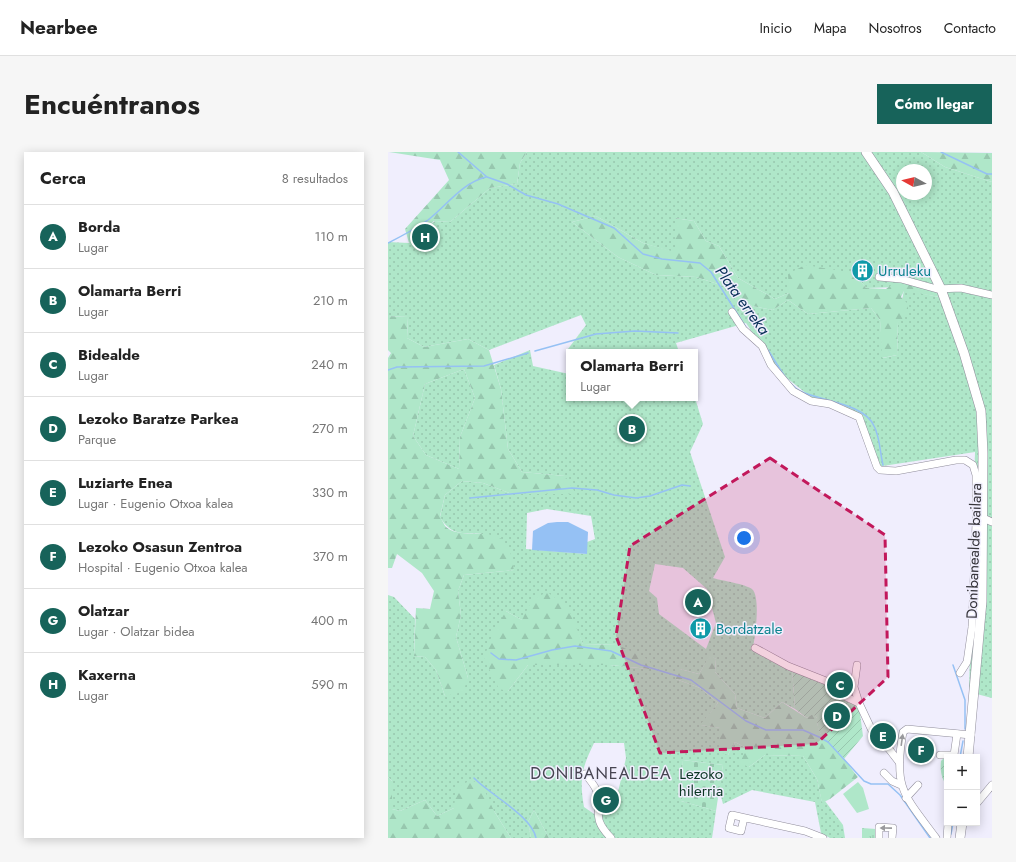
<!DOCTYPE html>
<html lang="es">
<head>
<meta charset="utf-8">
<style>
  body { margin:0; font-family:Jost,sans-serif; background:#f6f6f6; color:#222 }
  .controls { position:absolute; right:12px; bottom:12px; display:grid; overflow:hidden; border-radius:0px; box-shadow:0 2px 10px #0003 }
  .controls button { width:36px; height:36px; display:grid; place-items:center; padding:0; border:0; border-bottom:1px solid #e0e0e0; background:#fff; color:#222; font:20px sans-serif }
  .compass { position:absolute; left:508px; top:12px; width:36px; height:36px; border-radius:50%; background:#fff; box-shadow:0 2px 10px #0003; rotate:278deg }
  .you { position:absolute; left:356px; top:386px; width:14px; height:14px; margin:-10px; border:3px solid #fff; border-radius:50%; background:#1a73e8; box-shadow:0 0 0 6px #1a73e833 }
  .badge { display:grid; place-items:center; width:26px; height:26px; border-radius:50%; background:#17635a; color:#fff; font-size:13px; font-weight:700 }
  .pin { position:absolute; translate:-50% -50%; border:2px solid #fff; box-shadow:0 1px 4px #0006 }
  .popup { position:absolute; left:178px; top:197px; width:132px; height:52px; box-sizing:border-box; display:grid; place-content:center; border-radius:0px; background:#fff; filter:drop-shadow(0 1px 3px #0005); font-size:13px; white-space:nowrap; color:#767676 }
  .popup b { font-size:15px; color:#222 }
  .popup::after { content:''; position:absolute; left:50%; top:100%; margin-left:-8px; border:8px solid transparent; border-top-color:#fff }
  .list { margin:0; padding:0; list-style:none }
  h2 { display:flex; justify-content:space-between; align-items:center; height:52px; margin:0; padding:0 16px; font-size:17px }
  h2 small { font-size:13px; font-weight:400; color:#767676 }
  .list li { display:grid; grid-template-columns:26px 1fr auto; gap:12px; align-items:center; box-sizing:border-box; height:64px; padding:0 16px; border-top:1px solid #e0e0e0 }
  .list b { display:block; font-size:15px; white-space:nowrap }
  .list p { margin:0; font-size:13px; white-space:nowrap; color:#767676 }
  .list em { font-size:13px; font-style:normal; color:#767676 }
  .map { position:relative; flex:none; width:604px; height:686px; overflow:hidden; border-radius:0px }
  header { display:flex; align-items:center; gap:24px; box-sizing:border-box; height:56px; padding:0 20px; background:#fff; border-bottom:1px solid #e0e0e0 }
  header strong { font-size:19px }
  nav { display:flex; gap:22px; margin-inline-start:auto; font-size:14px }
  .intro { display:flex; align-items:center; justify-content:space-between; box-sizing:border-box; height:96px; padding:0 24px }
  h1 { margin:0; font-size:28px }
  .button { padding:10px 18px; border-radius:0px; background:#17635a; color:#fff; font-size:14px; font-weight:700 }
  main { display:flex; gap:24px; padding:0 24px }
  aside { flex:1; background:#fff; border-radius:0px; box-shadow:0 2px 10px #0003 }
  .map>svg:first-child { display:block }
</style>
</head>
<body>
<header>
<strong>Nearbee</strong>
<nav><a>Inicio</a><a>Mapa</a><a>Nosotros</a><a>Contacto</a></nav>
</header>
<div class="intro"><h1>Encuéntranos</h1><a class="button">Cómo llegar</a></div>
<main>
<aside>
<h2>Cerca<small>8 resultados</small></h2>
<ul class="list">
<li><span class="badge">A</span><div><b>Borda</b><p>Lugar</p></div><em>110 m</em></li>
<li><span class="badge">B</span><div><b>Olamarta Berri</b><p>Lugar</p></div><em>210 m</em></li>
<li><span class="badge">C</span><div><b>Bidealde</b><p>Lugar</p></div><em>240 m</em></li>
<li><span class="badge">D</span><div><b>Lezoko Baratze Parkea</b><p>Parque</p></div><em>270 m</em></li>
<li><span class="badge">E</span><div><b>Luziarte Enea</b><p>Lugar · Eugenio Otxoa kalea</p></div><em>330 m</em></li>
<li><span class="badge">F</span><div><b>Lezoko Osasun Zentroa</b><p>Hospital · Eugenio Otxoa kalea</p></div><em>370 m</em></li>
<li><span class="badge">G</span><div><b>Olatzar</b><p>Lugar · Olatzar bidea</p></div><em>400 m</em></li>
<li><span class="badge">H</span><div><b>Kaxerna</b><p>Lugar</p></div><em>590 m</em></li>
</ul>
</aside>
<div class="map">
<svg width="604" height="686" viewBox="0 0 604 686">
  <defs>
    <pattern id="grass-dots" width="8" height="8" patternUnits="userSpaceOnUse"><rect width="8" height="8" fill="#afe7c9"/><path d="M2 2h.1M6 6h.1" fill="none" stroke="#97c7ae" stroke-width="1.8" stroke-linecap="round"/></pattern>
    <pattern id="forest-firs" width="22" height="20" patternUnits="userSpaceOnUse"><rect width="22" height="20" fill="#afe7c9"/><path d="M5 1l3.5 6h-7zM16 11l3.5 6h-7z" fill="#97c7ae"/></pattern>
    <pattern id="cemetery-stones" width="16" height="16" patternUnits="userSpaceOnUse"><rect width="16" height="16" fill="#afe7c9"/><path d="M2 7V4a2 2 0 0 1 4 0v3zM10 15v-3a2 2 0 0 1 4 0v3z" fill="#97c7ae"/></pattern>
    <pattern id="park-tufts" width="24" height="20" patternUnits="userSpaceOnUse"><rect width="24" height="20" fill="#afe7c9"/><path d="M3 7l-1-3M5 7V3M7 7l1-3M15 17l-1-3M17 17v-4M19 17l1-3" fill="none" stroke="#97c7ae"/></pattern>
    <pattern id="garden-furrows" width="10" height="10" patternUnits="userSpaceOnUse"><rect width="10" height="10" fill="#afe7c9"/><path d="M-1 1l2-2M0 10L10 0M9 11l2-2" fill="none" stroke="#97c7ae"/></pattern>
  </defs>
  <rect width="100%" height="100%" fill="#f0eefd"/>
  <!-- grass -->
  <g fill="url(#grass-dots)" fill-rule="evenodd">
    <path d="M139,0H533L557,15L604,30V546L581,540L587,300L488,315L471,265L454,252L424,246L390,219L358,171L288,191L291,200H185L180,197L198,173L193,163L101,198L80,187L36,195L19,186L20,165L0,164V90L21,91L47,69L62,70L102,36L129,32L132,11ZM514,18H538V42H514ZM208,64L255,91L288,101L287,66L306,69L318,89L331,94L350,126L387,147L401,141L466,121L478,136L549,134L551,145L516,138L510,170L509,203L495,206L492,168L483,156L420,162L400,148L385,158L364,154L336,134L308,125L268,123L230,105L184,70Z"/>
    <path d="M142,198L145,214L181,222V246H307L315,272L302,300L337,405L325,426C335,429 357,432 364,437C373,445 367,485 365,496L404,517L407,557L394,550L377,566L349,556L347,542L327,520L328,507L322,504L311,522L292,517L288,527L312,536L330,551L313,573L333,576L340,603L347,590L358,596L361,615L377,603L415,604L429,627L434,650L437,649L455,673L457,686H442L433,681L427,650L364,638L335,652L331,637L335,613L295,608L293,649L328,659L324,686H161L146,658L140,670L143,686H123L106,659L66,656L49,664L37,648L12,659L4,657V629L0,625V443L6,445L27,467L26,504L37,505L48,518L57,544L80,526L68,485L73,463L70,439L76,423L126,418L95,382C75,381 63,384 52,365L57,343L74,329L95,331L124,342L177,324L134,320L120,297L113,237L106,213ZM159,357L203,364L207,387L199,390V402L138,397L139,361ZM267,412L295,416L319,437L328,471L318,497L271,462L269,446L261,439ZM118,459L134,468L189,479L195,492L230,493L260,517L222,513H140L120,539ZM206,591H236L238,606L230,640L212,666L196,655C191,626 194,616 206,591Z"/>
    <polygon points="76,217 87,246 72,285 71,317 38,303 25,284 37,232"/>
  </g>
  <!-- forest -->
  <g fill="url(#forest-firs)" fill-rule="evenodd">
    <polygon points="1,0 139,0 132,11 129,32 102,36 62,70 46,69 21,91 17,77 61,28 52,8"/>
    <polygon points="533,0 604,1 604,30 557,15"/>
    <polygon points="208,64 255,91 287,100 287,66 306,69 318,89 331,94 350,126 387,147 401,141 400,122 417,113 466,121 478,136 498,137 514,125 549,134 552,145 516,139 513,145 520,152 520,163 510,170 509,203 494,206 492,168 483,156 420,162 400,148 385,158 364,154 336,134 308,125 268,123 230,105 184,70"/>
    <path d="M0,164L20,165L19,186L36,195L80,187L101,198L113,237L120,297L134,320L177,324L188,342H124L95,331L74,329L57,343L52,364C54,368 56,373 58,375C76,390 110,371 121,397C124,403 124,412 126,418L76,423L70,439L73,463L68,485L80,526L75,540L57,544L48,518L37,505L26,504L28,456L42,457L46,439L34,421L9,402L4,416H0V206L3,201L0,198ZM76,217L87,246L72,285L71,317L38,303L25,284L37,232Z"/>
    <polygon points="159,440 180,455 195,492 230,493 261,508 264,514 261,517 222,513 140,513 120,539 111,537 96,506 104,483 118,459 134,468 144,448"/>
    <path d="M322,503L328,507L327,520L347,542L349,556L377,566L394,550L419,566L425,561L429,566C429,584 440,590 452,602C458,609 464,618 470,625L442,647L434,651L429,627L415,604L377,603L361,615L352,611L358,596L347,590L340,603L331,600L332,576L312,573L330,551L312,536L288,527L285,520L292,517L311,522Z"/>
    <polygon points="0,625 4,629 4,657 12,659 37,648 49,664 66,656 68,636 83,628 94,633 106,659 123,686 0,686"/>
    <polygon points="146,658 161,686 143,686 140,670"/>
  </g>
  <!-- cemetery -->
  <polygon fill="url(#cemetery-stones)" points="295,608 335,613 328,659 293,649"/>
  <!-- park -->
  <polygon fill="url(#park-tufts)" points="474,676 488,677 487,686 474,686"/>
  <!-- garden -->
  <g fill="url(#garden-furrows)">
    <path d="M404,517L429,525L471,554L475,584L456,607C445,592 428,587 429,566L425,562L419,566L407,557Z"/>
    <path d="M555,607H559V633C553,627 552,617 553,609Z"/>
  </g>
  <!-- pitch -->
  <polygon fill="#afe7c9" points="470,630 475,636 481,657 469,661 455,642"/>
  <!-- water -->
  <polygon fill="#95c1f4" points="169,370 180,370 200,380 199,402 144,398 145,379 160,371"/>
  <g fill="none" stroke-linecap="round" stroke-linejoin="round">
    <!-- stream -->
    <g stroke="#95c1f4" stroke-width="1.5">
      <polyline points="70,0 99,25 119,32 138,43 170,52 226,76 255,102 274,107 312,111 323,120 359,177"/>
      <polyline points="553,0 599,22 604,22"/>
      <path d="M0,91C14,84 27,77 40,68C59,53 74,31 98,25"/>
      <path d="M380,198C388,210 399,232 412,239C432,249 476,251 486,274C492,285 492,301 495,313"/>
      <polyline points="147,199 208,182 247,179 290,181"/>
      <polyline points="0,218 9,215 96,214 140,201"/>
      <polyline points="82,346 184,336 209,338 226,343 248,346 262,344 294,333 302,334"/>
      <polyline points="103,501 111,507 128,508 164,498 187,494 223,499 253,513 303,528 358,569 378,578 415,578 431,585 440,590 476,629 483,632 500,632 512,643 542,686"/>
      <polyline points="565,513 577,548 577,577"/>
      <polyline points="572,605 575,589"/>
      <path d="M86,626C101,642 144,664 148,686"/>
      <polyline points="563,682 565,671"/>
    </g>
    <defs>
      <g id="minor">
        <polyline points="491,125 513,127 549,137 573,136 604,143"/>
        <polyline points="344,160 355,177 374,194 383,213 405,239 423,249 442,252 471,265 489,315 492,318 508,319 568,308 577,308 585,313 588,323 588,371 584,475 579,510 572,521"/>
        <polyline points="595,366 604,370"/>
        <polyline points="367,496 400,514 438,529 456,544 471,551"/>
        <polyline points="469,513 466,535 471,551 487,585 501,597 511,610"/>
        <polyline points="552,603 566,603 569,582"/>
        <polyline points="496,621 504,629 513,633"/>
        <path d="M197,622C201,627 207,633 209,640C213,663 204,666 223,686"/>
        <polyline points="518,646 530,633"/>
        <polyline points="589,651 604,633"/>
        <polyline points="356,666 353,679 341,676 344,663 417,679 435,686"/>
        <polyline points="491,686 491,675 505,676 504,686"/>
        <path d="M548,686C516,643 505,636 515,580L519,577L583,583"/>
        <polyline points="559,686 560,672"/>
      </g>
      <g id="major">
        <polyline points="478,0 505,40 553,137 576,201 593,259 595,301 594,449 580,605"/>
        <polyline points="572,686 574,671"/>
      </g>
    </defs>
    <!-- minor casing -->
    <use href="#minor" stroke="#908d9b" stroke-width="8"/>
    <!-- major casing -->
    <use href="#major" stroke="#908d9b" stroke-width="10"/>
    <!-- minor -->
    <use href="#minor" stroke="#fff" stroke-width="7"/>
    <!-- major -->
    <use href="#major" stroke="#fff" stroke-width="9"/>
  </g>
  <!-- one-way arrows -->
  <defs><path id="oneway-solid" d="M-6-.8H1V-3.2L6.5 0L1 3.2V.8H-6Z"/></defs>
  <g fill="#9a9a9d">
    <use href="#oneway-solid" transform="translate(514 588) rotate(-82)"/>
    <use href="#oneway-solid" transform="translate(498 676) rotate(-179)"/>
  </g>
  <!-- marked area -->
  <path fill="#c2185b" fill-opacity="0.2" stroke="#c2185b" stroke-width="3" stroke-dasharray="8 5" stroke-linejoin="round" d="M382,306L497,383L500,525L428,592L272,601L228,484L242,394Z"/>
  <!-- icons -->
  <defs>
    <symbol id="building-disc" viewBox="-11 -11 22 22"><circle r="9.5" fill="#0f9aa8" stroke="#f0eefd"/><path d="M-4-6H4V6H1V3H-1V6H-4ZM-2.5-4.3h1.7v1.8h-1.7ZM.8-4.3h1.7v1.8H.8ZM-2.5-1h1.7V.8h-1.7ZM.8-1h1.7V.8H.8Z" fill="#fff"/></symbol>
  </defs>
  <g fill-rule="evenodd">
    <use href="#building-disc" x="462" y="106" width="25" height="25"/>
    <use href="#building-disc" x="300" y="464" width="25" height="25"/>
  </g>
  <g text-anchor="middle" stroke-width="3" stroke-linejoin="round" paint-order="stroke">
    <!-- culture labels -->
    <g font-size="15" fill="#0d838f" stroke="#f0eefd" text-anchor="start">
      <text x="490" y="124">Urruleku</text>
      <text x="328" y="482">Bordatzale</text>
    </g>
    <!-- street labels -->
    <g font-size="15" fill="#36353b" stroke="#f0eefd">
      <text transform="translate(586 399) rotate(-88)" y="5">Donibanealde bailara</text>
    </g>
    <!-- park labels -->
    <g font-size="15" fill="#0a3422" stroke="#f0eefd">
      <text x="313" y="627">Lezoko<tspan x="313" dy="17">hilerria</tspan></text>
    </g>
    <!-- water labels -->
    <g font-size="16" font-style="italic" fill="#062e56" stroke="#f0eefd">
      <text transform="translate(355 148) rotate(54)" y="6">Plata erreka</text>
    </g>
    <!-- neighbourhood labels -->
    <g font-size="16" letter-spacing="1" fill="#464451" stroke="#f0eefd">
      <text x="213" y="627">DONIBANEALDEA</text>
    </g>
  </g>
</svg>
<div class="controls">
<button>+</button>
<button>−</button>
</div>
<svg class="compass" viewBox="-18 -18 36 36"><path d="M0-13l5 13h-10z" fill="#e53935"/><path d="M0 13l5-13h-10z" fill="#767676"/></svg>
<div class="you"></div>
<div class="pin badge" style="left:310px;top:450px">A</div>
<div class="pin badge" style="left:244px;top:277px">B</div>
<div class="popup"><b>Olamarta Berri</b>Lugar</div>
<div class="pin badge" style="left:452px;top:533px">C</div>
<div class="pin badge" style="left:449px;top:564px">D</div>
<div class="pin badge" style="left:495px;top:584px">E</div>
<div class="pin badge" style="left:533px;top:598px">F</div>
<div class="pin badge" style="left:218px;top:648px">G</div>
<div class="pin badge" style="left:37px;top:85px">H</div>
</div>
</main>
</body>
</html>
